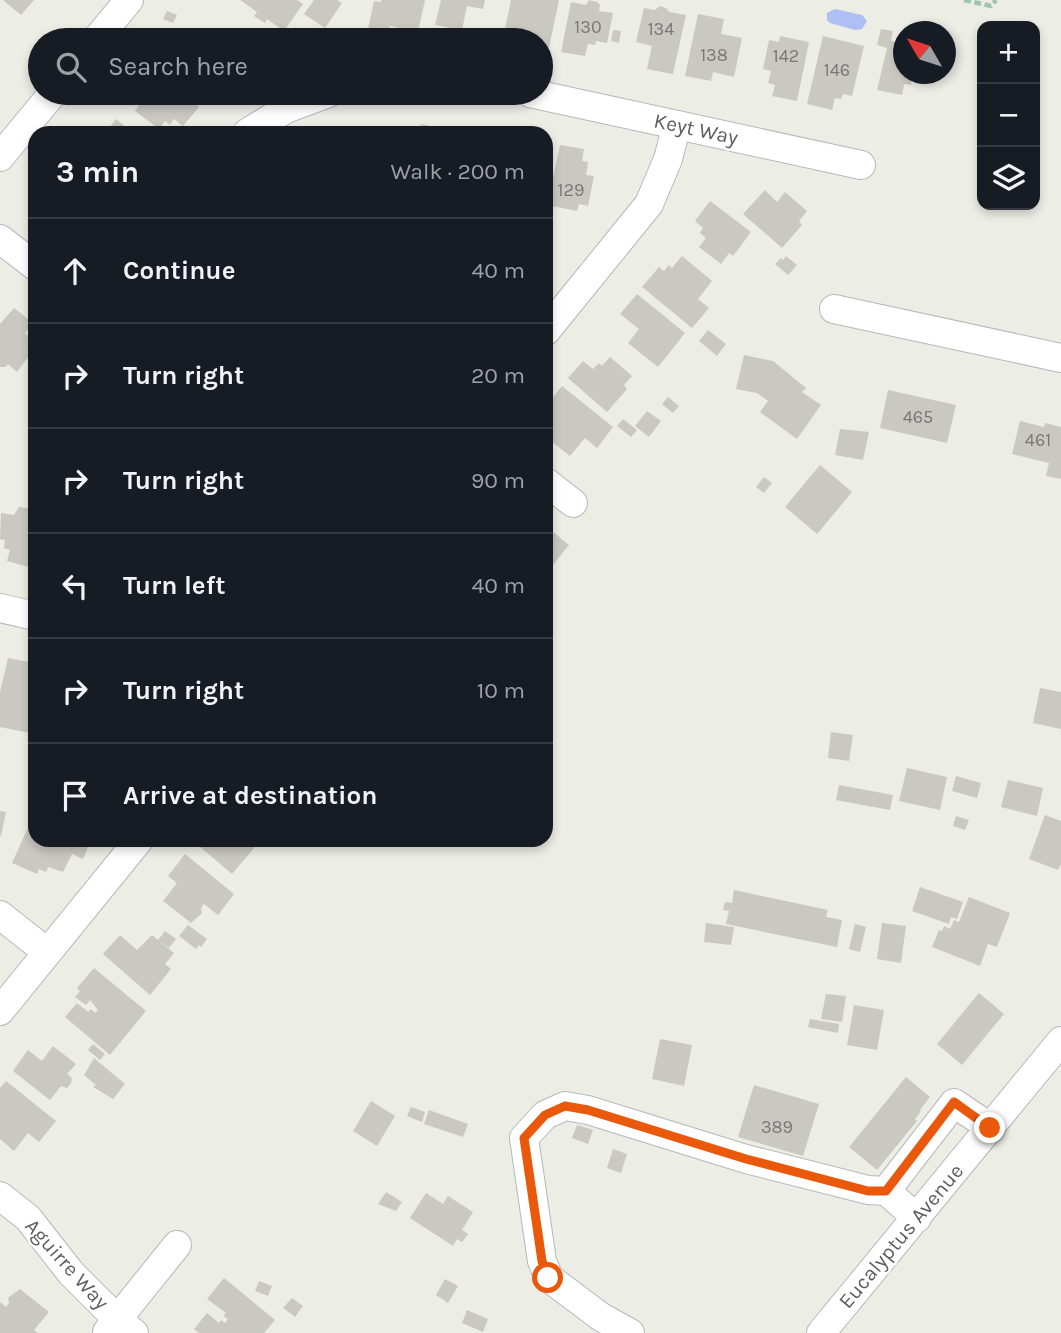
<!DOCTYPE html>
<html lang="en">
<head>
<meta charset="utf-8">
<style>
  body { margin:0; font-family:Karla,sans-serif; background:#20242c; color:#f1f3f6 }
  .controls { position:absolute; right:21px; top:21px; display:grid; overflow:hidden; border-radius:14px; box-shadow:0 4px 10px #0003 }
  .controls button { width:63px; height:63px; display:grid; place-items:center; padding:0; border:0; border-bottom:2px solid #363941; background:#171b24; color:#f1f3f6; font:35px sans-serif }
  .compass { position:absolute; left:893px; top:21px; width:63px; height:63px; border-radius:50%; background:#171b24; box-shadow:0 4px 10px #0003; rotate:309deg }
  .stop { position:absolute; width:21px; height:21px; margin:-16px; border:5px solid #ea580c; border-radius:50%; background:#fff }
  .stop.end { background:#ea580c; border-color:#fff; box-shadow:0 2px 7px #0008 }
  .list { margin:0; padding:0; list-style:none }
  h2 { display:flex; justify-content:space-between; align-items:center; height:91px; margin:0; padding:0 28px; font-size:30px }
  h2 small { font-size:23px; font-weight:400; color:#9ea1a6 }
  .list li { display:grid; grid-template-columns:46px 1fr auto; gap:21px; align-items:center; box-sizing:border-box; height:105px; padding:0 28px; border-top:2px solid #363941 }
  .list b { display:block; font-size:26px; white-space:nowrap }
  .list em { font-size:23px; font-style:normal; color:#9ea1a6 }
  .icon { flex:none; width:38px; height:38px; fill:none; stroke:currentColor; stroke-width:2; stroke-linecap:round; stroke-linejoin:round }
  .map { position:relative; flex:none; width:1061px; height:1333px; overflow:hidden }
  .search { position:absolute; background:#171b24; box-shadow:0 4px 10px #0003; left:28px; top:28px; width:525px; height:77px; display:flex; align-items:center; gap:18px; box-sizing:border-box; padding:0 24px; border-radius:38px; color:#9ea1a6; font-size:26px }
  .panel { position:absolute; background:#171b24; box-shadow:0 4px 10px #0003; left:28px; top:126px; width:525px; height:721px; border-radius:21px }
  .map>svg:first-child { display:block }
</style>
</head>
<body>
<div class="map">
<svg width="1061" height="1333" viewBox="0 0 1061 1333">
  <rect width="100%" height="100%" fill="#ecede5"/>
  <!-- water -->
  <polygon fill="#adbff5" points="835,9 862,15 867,21 862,29 855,30 830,23 827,20 827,13"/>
  <!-- building -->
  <g fill="#c9c8c1">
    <polygon points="3,0 34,0 21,15"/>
    <polygon points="240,0 297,0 303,4 284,31 267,19 265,23 254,16 257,12"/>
    <polygon points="314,0 337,0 342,3 325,28 304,14"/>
    <polygon points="381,0 425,0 418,32 390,26 389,33 368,29 374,1 381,2"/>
    <polygon points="441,0 485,0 483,9 467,6 462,30 435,25"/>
    <polygon points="511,0 559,0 549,48 541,46 541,40 524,40 526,29 516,32 505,29"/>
    <polygon points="589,0 597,2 600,5 599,11 613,13 607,43 596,41 595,45 588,44 585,56 561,52 571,2 586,5"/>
    <polygon points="660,6 666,8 669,12 686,15 673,74 647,69 652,46 636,42 644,8 655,10"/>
    <polygon points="167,11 177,15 173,23 163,19"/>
    <polygon points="698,14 724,19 721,34 742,38 734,77 713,72 711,81 685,76"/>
    <polygon points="191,29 210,40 184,40"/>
    <polygon points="881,29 893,31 891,41 904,44 904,74 925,74 923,82 912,80 911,85 904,84 902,95 877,90 887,48 877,45"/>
    <polygon points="613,30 621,31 619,43 611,41"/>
    <polygon points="780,36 809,42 797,101 772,96 775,85 768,83 771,71 763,69 769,40 779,42"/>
    <polygon points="823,36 864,46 852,96 843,94 841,99 835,98 832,110 807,104"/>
    <polygon points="148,93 182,93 199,107 183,126 174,119 170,125 165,121 159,129 135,111"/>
    <polygon points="116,119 133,133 105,133"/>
    <polygon points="421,124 447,130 446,133 419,133"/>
    <polygon points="375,127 401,132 401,133 373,133"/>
    <polygon points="560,145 584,149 582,161 588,162 586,175 594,176 588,206 579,204 577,211 547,205"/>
    <polygon points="765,190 777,202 785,192 807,211 799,221 802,225 782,248 743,214"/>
    <polygon points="710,201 751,232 733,256 729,253 721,264 699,247 706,238 700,233 703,228 695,221"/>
    <polygon points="682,256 712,281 698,299 709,308 692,328 642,287 659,267 664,271 669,265 672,268"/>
    <polygon points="786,256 797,265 788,275 775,264 781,258 783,260"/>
    <polygon points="637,294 685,333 658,367 628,343 639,329 620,314"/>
    <polygon points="14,308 33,323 25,333 30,338 27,341 35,348 17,372 8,364 5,367 0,367 0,324"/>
    <polygon points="708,330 726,344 717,356 699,341"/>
    <polygon points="744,355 773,361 806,388 802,392 821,405 797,439 760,412 768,401 757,393 736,389"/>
    <polygon points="610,357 632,376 624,385 627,389 607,412 568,378 583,361 593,369 599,363 602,366"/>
    <polygon points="562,386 613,427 597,448 585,438 570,456 546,437 546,424 550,419 546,416 550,411 546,406"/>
    <polygon points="888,390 956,405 947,443 880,428"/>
    <polygon points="668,397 679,406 673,413 662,404"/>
    <polygon points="647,411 661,421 649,437 635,426"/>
    <polygon points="623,419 637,430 631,437 617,426"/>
    <polygon points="1020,421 1044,427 1045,423 1061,427 1061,479 1046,476 1049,463 1012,454"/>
    <polygon points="840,429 869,432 863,460 835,455"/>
    <polygon points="820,465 852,492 817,534 785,507"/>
    <polygon points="764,477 772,483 764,493 756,487"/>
    <polygon points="19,507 28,508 29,514 35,516 35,556 32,568 7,561 10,550 4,548 5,540 0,539 1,513 14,515"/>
    <polygon points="546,526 569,545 553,565 546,560"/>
    <polygon points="8,658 34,663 31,676 35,677 35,734 0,727 0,692"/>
    <polygon points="1040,688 1061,692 1061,729 1033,723"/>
    <polygon points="831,732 853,735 849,761 828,758"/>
    <polygon points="907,768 947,777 940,810 899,801"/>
    <polygon points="956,776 981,783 977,798 952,791"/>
    <polygon points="1008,780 1043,788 1037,816 1001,807"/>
    <polygon points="839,785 893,795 890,810 836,800"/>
    <polygon points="0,811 6,812 1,836 0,836"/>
    <polygon points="35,812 35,840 78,840 89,844 83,859 72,854 63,872 48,867 46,872 39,869 37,874 12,863"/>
    <polygon points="1045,815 1061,821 1061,864 1058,870 1029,859"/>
    <polygon points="956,816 969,820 965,830 953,826"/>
    <polygon points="192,840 257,840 259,842 232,874"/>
    <polygon points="185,854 234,894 218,915 204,904 201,908 202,913 191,923 163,901 177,883 168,876"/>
    <polygon points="920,887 963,902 957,919 951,917 949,924 912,911"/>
    <polygon points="734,890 828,910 826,917 842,920 837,947 726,924 729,911 723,910 725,902 732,903"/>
    <polygon points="969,897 1010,913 997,947 988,944 980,966 932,947 939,930 942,931 944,926 950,929 954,920 959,922"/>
    <polygon points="706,923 734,927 731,945 704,942"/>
    <polygon points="882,923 906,926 901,963 877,959"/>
    <polygon points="855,924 866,927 860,952 849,949"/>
    <polygon points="188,925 207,939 201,947 199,945 196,949 179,936"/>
    <polygon points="165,931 176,939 169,948 158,940"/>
    <polygon points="120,935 137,950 152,935 174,953 165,964 171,969 150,995 103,954"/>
    <polygon points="94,968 146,1011 110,1055 65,1017 77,1003 88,1012 91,1009 95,1013 98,1010 90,1000 86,1005 75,997 80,991 77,988"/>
    <polygon points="979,993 1004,1014 962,1065 937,1044"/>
    <polygon points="826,994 846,996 842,1022 821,1019"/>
    <polygon points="854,1005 884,1010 877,1050 847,1045"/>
    <polygon points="810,1019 839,1024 838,1033 808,1027"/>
    <polygon points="660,1039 692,1045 684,1086 652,1079"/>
    <polygon points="93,1044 105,1054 100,1060 88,1050"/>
    <polygon points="53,1046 76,1064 67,1074 72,1078 71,1083 67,1088 61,1086 50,1100 13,1071 28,1050 42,1061"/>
    <polygon points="94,1058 125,1084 113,1099 93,1087 96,1085 84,1075"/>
    <polygon points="906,1077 930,1097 920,1110 921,1111 915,1119 917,1121 877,1170 849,1147"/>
    <polygon points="6,1081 56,1121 39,1142 28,1133 14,1151 0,1139 0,1088"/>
    <polygon points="754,1085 819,1104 803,1156 738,1137"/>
    <polygon points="371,1101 395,1116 377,1146 353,1131"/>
    <polygon points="411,1107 425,1112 422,1122 407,1116"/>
    <polygon points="429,1110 468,1124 463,1137 424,1124"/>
    <polygon points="577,1125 593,1130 588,1144 572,1138"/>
    <polygon points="613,1149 627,1154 621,1173 607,1168"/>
    <polygon points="386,1192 402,1202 396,1211 378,1204"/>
    <polygon points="426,1193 443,1204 448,1196 473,1212 462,1230 468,1234 462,1242 457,1239 453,1246 410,1218"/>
    <polygon points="224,1278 275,1320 264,1333 199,1333 194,1329 207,1313 219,1323 221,1320 225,1323 228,1319 223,1316 226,1313 207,1299"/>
    <polygon points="445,1279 458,1286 448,1303 436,1295"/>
    <polygon points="259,1281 272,1286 268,1296 255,1291"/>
    <polygon points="20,1289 49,1312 34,1330 38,1333 0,1333 0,1302 6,1307 9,1303 8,1298"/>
    <polygon points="292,1298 303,1306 295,1317 283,1308"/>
    <polygon points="467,1310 488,1319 483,1332 462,1323"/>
  </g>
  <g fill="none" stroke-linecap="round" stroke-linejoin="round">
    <defs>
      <g id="minor">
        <polyline points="96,40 129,0"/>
        <polyline points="530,93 861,165"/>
        <polyline points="247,133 286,109 329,93"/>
        <polyline points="0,157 53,93"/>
        <polyline points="0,239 35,266"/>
        <polyline points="834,309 1061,358"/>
        <polyline points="546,331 649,204 668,159 677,125"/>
        <polyline points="546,482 573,503"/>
        <polyline points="0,608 35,616"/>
        <polyline points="0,915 47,952"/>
        <polyline points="0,1011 139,840"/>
        <polyline points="886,1191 954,1103 991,1128"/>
        <polyline points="0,1196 28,1218 71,1273 117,1319 134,1333"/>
        <polyline points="107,1332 177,1245"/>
        <polyline points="630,1333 601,1317 549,1278 542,1261 524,1138 545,1115 565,1106 588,1110 746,1159 868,1190 886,1191 917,1218"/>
        <polyline points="821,1333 1061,1041"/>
      </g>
    </defs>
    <!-- minor casing -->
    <use href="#minor" stroke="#b7b7bd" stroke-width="30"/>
    <!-- path -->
    <polyline stroke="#9ec2b3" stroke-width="4.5" stroke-dasharray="7 3.5" stroke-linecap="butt" points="964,0 991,6 996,0"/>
    <!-- minor -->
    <use href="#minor" stroke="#fff" stroke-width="28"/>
  </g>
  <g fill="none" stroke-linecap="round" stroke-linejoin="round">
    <!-- route -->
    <polyline stroke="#ea580c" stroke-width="9" points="548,1278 542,1261 524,1138 545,1115 565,1106 588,1110 746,1159 868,1191 886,1191 954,1102 990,1128"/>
  </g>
  <g text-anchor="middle" stroke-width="5" stroke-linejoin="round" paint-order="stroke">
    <!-- number labels -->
    <g font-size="18" fill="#78787a">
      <text x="588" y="33">130</text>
      <text x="661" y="35">134</text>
      <text x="714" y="61">138</text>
      <text x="786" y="62">142</text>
      <text x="837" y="76">146</text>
      <text x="571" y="196">129</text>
      <text x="918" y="423">465</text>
      <text x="1038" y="446">461</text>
      <text x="777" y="1133">389</text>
    </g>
    <!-- street labels -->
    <g font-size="21" fill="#5d5d63" stroke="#fff">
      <text transform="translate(696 129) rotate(12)" y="7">Keyt Way</text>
      <text transform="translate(901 1236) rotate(-50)" y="7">Eucalyptus Avenue</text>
      <text transform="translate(67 1264) rotate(48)" y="7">Aguirre Way</text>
    </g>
  </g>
</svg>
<div class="controls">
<button>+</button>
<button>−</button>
<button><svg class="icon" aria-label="layers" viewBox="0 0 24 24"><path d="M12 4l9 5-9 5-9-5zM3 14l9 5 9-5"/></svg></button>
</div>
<svg class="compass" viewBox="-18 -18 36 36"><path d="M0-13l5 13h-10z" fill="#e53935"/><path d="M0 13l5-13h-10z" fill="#9ea1a6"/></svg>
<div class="stop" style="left:548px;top:1278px"></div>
<div class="stop end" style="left:990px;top:1128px"></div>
<div class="search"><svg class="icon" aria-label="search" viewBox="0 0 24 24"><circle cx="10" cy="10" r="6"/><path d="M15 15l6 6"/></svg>Search here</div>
<section class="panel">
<h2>3 min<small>Walk · 200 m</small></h2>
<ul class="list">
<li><svg class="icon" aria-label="ahead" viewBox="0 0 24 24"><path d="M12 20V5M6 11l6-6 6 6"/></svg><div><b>Continue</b></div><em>40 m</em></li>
<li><svg class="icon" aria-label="right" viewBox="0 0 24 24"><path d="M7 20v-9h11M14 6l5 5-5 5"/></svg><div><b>Turn right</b></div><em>20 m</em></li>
<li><svg class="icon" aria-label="right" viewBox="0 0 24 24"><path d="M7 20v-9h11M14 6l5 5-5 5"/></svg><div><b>Turn right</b></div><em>90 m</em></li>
<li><svg class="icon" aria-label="left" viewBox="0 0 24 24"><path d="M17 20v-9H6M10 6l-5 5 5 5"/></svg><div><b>Turn left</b></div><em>40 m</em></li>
<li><svg class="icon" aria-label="right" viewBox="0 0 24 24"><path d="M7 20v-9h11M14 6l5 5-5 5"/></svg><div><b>Turn right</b></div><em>10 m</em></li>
<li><svg class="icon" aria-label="arrive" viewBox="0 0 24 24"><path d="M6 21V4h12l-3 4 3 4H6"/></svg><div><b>Arrive at destination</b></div></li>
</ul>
</section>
</div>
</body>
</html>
